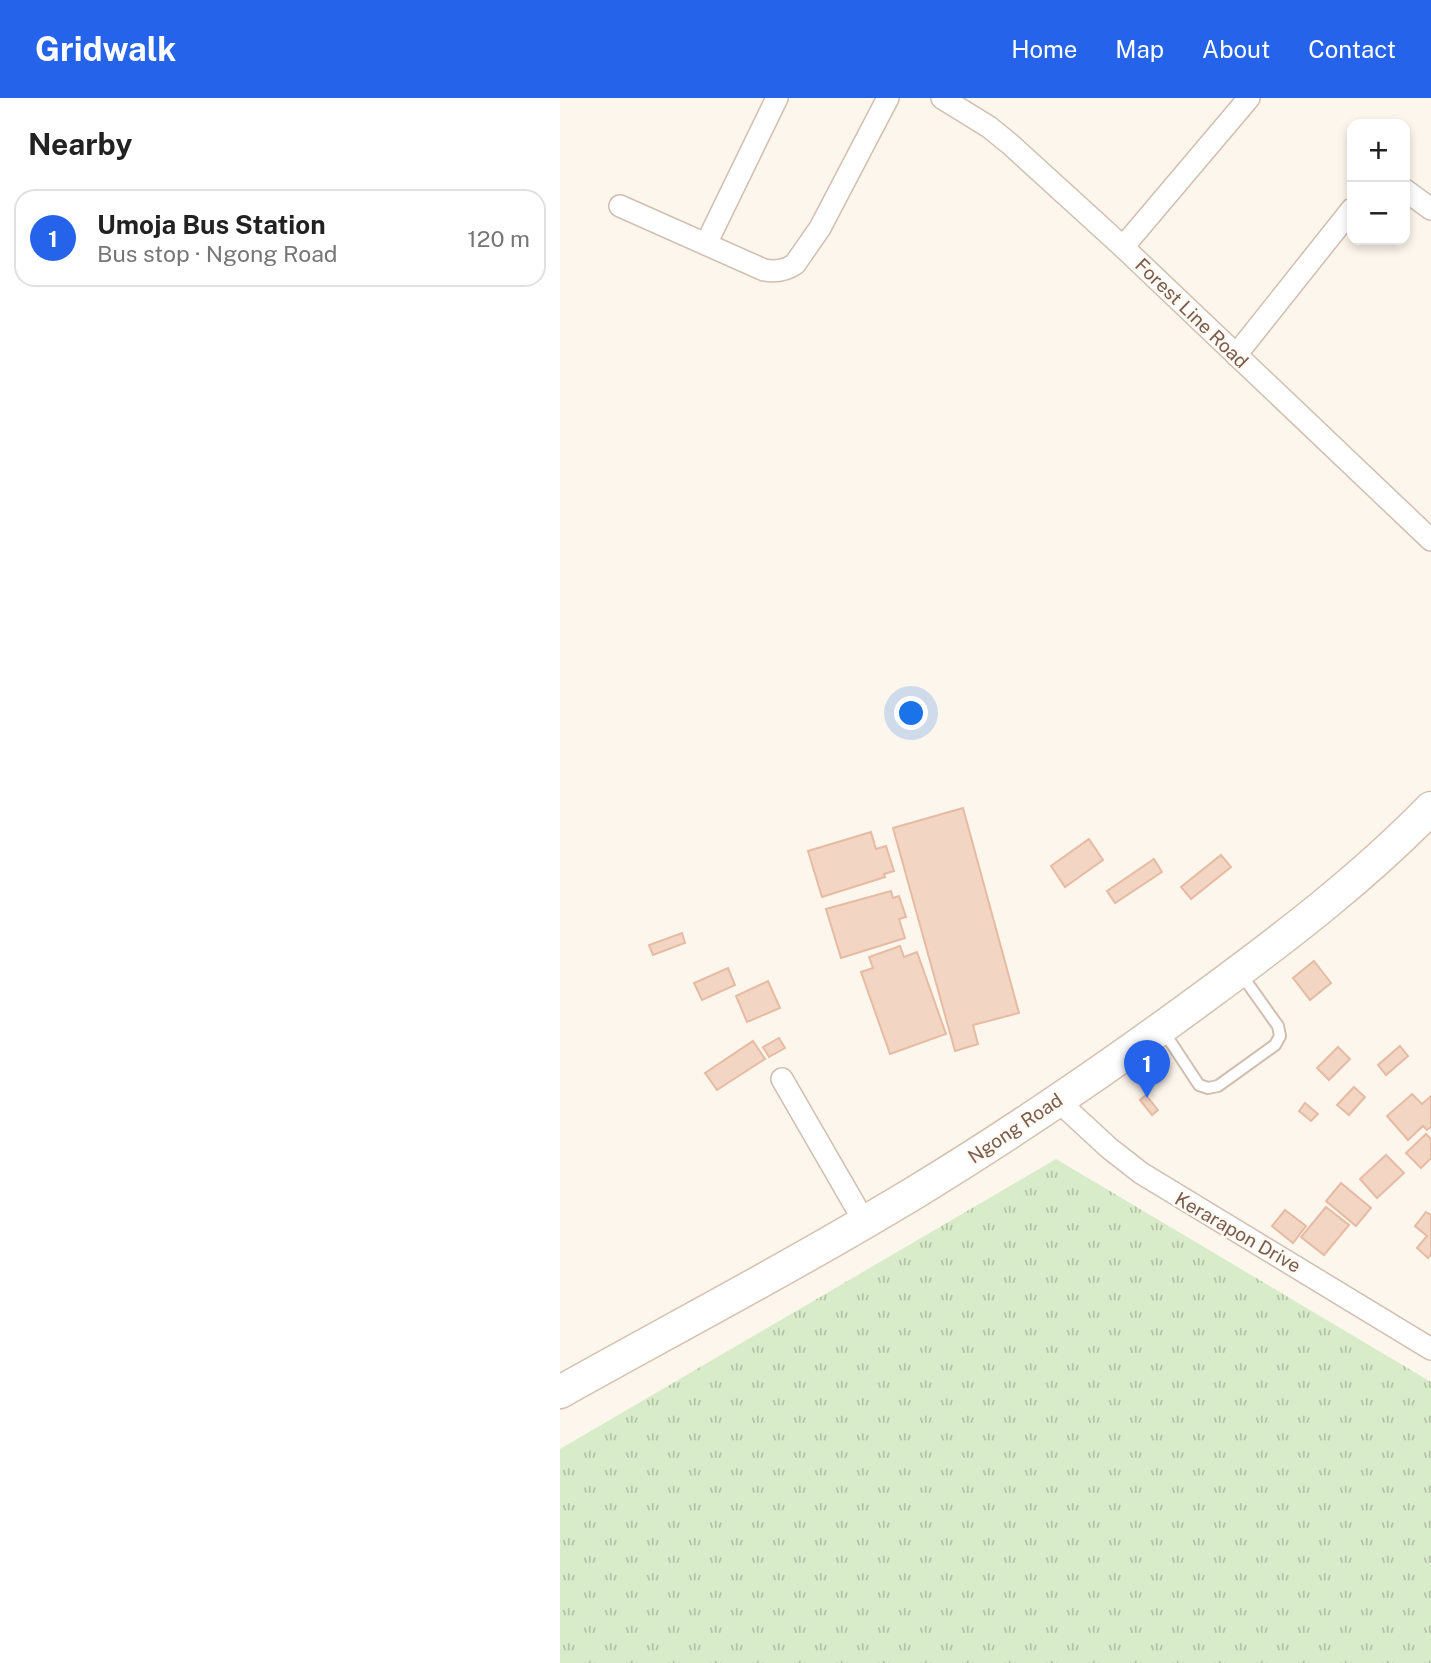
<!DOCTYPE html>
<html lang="en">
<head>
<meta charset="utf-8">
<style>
  body { margin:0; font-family:"Public Sans",sans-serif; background:#f2f2f2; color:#222 }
  .controls { position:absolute; right:21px; top:21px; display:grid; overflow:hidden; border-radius:14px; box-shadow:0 4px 10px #0003 }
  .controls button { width:63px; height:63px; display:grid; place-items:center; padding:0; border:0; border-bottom:2px solid #e0e0e0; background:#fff; color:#222; font:35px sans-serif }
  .you { position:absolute; left:352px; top:616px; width:24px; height:24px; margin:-18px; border:5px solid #fff; border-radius:50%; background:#1a73e8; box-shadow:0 0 0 10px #1a73e833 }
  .badge { display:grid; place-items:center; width:46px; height:46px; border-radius:50%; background:#2563eb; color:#fff; font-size:23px; font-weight:700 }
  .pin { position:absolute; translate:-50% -58px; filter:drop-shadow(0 2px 4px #0008) }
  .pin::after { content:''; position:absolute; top:37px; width:24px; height:21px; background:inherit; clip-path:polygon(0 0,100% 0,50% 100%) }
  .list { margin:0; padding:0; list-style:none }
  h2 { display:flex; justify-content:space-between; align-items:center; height:91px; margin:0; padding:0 28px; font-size:30px }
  h2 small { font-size:23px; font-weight:400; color:#767676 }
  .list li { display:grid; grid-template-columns:46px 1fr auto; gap:21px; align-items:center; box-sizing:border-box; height:98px; margin:0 14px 14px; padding:0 14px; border:2px solid #e0e0e0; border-radius:21px }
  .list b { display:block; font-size:26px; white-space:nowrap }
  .list p { margin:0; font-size:23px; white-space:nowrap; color:#767676 }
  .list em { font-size:23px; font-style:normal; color:#767676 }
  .map { position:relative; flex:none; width:871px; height:1565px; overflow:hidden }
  header { display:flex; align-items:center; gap:42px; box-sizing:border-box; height:98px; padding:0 35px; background:#2563eb; color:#fff }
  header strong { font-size:33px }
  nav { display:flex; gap:38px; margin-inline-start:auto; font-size:24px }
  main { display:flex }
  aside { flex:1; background:#fff }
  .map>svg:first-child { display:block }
</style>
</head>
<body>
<header>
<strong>Gridwalk</strong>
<nav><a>Home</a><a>Map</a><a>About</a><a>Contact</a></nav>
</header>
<main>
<aside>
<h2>Nearby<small></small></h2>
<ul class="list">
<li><span class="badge">1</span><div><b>Umoja Bus Station</b><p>Bus stop · Ngong Road</p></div><em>120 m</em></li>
</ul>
</aside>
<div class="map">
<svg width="871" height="1565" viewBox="0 0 871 1565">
  <defs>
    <pattern id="grass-tufts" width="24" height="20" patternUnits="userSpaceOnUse" patternTransform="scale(1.75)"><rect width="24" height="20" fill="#d8ecc9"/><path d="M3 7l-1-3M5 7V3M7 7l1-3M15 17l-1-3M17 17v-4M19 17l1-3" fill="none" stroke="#b4c2a5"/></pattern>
  </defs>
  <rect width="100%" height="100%" fill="#fdf6ec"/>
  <!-- grass -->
  <polygon fill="url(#grass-tufts)" points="496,1061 871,1284 871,1565 0,1565 0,1351"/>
  <!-- building -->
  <g fill="#f3d5c3" stroke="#e6bba3" stroke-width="2">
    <polygon points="403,710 459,915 413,927 418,946 395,953 333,730"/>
    <polygon points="311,734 316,751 326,748 334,773 324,776 325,779 262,799 248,753"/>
    <polygon points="529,741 543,762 505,789 491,768"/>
    <polygon points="661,757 671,769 631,801 621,789"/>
    <polygon points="594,761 602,774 555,805 547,793"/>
    <polygon points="331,793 333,800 339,798 346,819 339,821 345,840 281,860 266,811"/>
    <polygon points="122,835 125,845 93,857 89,847"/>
    <polygon points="340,848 344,859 357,854 386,936 330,956 301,874 313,870 309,859"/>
    <polygon points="754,863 771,885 750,902 733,880"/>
    <polygon points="168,870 175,887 142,902 134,885"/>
    <polygon points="208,883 220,910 187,924 176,898"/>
    <polygon points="219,940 225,950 209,959 203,949"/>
    <polygon points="193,943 205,961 157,992 145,975"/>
    <polygon points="840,948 848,958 826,977 818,967"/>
    <polygon points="778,949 790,961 769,982 757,970"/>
    <polygon points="794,989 805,999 789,1017 777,1007"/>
    <polygon points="852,996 862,1006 871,998 871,1029 867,1032 863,1028 848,1042 827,1018"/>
    <polygon points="586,997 598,1012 592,1017 580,1002"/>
    <polygon points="745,1005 758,1016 751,1023 739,1013"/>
    <polygon points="866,1036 871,1041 871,1060 861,1070 846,1055"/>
    <polygon points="826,1057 844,1075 817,1100 800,1081"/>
    <polygon points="781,1085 811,1110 796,1128 766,1103"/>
    <polygon points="766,1109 789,1127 764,1157 741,1139"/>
    <polygon points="725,1112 746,1128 733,1145 712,1128"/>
    <polygon points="866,1114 871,1117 871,1156 868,1160 857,1150 867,1138 855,1128"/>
  </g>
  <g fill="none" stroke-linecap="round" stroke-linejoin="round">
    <defs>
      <polyline id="lane" points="604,934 639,987 648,990 658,988 715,947 720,938 718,928 681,876"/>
      <g id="street">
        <polyline points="382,0 429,29 450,46 563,149 871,442"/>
        <polyline points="845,92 871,111"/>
        <path d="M60,108L204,172C216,174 225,173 235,166L260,130L328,0"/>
        <polyline points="146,146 217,0"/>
        <polyline points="563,149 689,0"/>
        <polyline points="676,257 792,111"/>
        <polyline points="222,981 304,1123"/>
        <polyline points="497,1002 549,1050 581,1075 871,1251"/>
      </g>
      <path id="secondary" d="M0,1294C120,1227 242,1163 359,1092C457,1032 552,967 644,899C723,841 803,780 871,710"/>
    </defs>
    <!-- lane casing -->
    <use href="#lane" stroke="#d1beb0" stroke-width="14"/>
    <!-- street casing -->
    <use href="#street" stroke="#d1beb0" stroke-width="24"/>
    <!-- secondary casing -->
    <use href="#secondary" stroke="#d6c0b0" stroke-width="35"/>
    <!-- lane -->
    <use href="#lane" stroke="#fff" stroke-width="10"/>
    <!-- street -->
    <use href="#street" stroke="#fff" stroke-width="21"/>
    <!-- secondary -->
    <use href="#secondary" stroke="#fff" stroke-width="32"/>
  </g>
  <g text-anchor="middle" stroke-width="5" stroke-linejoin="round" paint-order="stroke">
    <!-- street labels -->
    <g font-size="19" fill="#7a5c4d" stroke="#fffaf3">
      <text transform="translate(632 215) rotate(44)" y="7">Forest Line Road</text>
      <text transform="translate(455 1030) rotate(-34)" y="7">Ngong Road</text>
      <text transform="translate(678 1134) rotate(30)" y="7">Kerarapon Drive</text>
    </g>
  </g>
</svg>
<div class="controls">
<button>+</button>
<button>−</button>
</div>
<div class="you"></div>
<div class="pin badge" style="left:587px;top:1000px">1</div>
</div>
</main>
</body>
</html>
